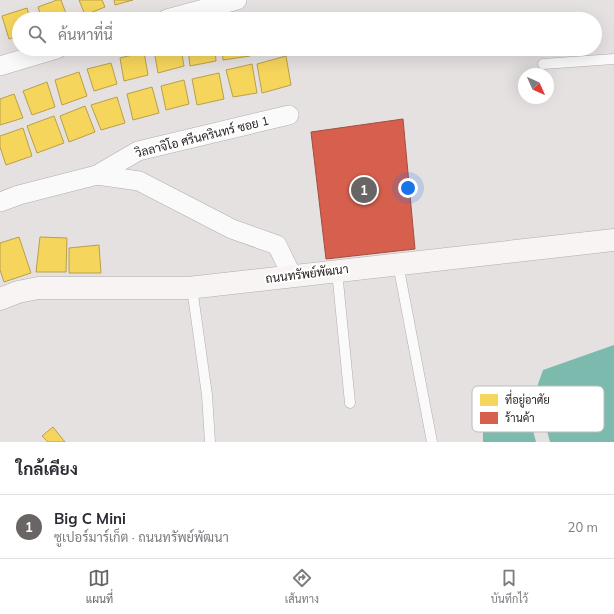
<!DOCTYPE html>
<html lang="th">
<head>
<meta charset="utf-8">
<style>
  body { margin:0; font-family:Mulish,Sarabun,sans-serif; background:#f2f2f3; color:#2b2b33 }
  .compass { position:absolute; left:518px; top:68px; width:36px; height:36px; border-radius:50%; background:#fff; box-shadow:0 4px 16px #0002; rotate:135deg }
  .you { position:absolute; left:408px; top:188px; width:14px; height:14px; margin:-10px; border:3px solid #fff; border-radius:50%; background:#1a73e8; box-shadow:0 0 0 6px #1a73e833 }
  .badge { display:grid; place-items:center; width:26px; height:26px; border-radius:50%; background:#6a6565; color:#fff; font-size:13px; font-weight:700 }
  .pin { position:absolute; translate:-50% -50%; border:2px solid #fff; box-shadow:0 1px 4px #0006 }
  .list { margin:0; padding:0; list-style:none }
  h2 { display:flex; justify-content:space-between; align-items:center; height:52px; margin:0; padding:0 16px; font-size:17px }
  h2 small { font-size:13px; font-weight:400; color:#7c7c81 }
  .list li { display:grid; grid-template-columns:26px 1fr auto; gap:12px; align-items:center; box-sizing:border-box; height:64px; padding:0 16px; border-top:1px solid #e1e1e2 }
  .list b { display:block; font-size:15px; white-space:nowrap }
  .list p { margin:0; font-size:13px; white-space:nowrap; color:#7c7c81 }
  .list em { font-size:13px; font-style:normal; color:#7c7c81 }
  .icon { flex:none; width:22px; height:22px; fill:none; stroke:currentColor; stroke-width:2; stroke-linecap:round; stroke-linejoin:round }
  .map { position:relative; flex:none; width:614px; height:442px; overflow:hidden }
  .search { position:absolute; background:#fff; box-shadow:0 4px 16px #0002; left:12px; right:12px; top:12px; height:44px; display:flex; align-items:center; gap:10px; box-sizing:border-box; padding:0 14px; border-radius:22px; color:#7c7c81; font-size:15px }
  .sheet { height:116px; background:#fff }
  nav { display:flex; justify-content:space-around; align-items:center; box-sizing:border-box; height:56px; border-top:1px solid #e1e1e2; background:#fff; font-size:11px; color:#7c7c81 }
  nav a { display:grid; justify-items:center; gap:2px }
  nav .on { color:#6a6565 }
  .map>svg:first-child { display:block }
</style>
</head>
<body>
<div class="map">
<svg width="614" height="442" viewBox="0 0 614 442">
  <rect width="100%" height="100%" fill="#e6e1e1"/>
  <!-- water -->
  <g fill="#7cbaae">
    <polygon points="614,345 614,442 550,442 536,390 543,370"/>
    <polygon points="529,415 536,442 483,442 483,431"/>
  </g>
  <!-- homes -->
  <g fill="#f6d55c" stroke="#b89f4b">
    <polygon points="57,0 61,0 68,19 42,19 38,7"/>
    <polygon points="79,0 102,0 105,7 85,15"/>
    <polygon points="114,0 133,0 115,5"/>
    <polygon points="27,8 30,19 19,19 19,36 9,39 2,16"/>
    <polygon points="181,49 184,66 158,73 154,50"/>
    <polygon points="188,49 215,49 216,61 190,66"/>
    <polygon points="222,49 249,49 250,56 223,60"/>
    <polygon points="144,52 148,75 124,81 120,58"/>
    <polygon points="286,56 291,85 262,93 257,64"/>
    <polygon points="111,63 117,84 94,91 87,69"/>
    <polygon points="252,64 257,93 233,97 226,70"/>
    <polygon points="79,72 87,96 62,105 55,80"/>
    <polygon points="219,73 224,99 197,105 192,79"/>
    <polygon points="184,80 189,104 166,110 161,86"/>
    <polygon points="47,82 55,107 32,115 23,91"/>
    <polygon points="152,87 159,113 133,120 127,94"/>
    <polygon points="14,94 23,118 0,125 0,99"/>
    <polygon points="117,97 125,123 101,130 91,105"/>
    <polygon points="85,106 95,132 69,142 60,116"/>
    <polygon points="54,116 64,143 37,153 27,126"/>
    <polygon points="23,128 32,156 6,165 0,147 0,136"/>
    <polygon points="19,237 31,273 4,282 0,270 0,243"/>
    <polygon points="40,237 67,238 66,272 36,272"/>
    <polygon points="99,245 101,273 69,273 69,248"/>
    <polygon points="53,427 65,442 48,442 42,436"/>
  </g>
  <!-- shops -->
  <polygon fill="#d6604d" stroke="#a24d40" points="403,119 415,249 326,259 311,132"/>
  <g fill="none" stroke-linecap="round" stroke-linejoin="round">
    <defs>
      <g id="lane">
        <polyline points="543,64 614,59"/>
        <polyline points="398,264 432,442"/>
        <polyline points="337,271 350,403"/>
        <polyline points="192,288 207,395 210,442"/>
      </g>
      <g id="street">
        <polyline points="167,19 237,0"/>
        <polyline points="0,66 57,49"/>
        <polyline points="97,175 138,151 289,115"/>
        <polyline points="0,202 19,195 97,175 139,181 232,229 277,245 292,276"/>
      </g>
      <polyline id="secondary" points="0,299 18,292 38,288 188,288 614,240"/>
    </defs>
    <!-- lane casing -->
    <use href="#lane" stroke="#b1adad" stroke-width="11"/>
    <!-- street casing -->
    <use href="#street" stroke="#b1adad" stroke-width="20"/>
    <!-- secondary casing -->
    <use href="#secondary" stroke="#b1adad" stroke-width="23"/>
    <!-- lane -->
    <use href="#lane" stroke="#fbfafa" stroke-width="10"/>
    <!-- street -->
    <use href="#street" stroke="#fbfafa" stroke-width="19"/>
    <!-- secondary -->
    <use href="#secondary" stroke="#f8f4f4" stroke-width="22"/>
  </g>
  <g text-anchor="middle" stroke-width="4" stroke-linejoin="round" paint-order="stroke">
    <!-- street labels -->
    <g font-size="12" fill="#272222" stroke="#fff">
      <text transform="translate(202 137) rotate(-14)" y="4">วิลลาจิโอ ศรีนครินทร์ ซอย 1</text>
      <text transform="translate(307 274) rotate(-7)" y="4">ถนนทรัพย์พัฒนา</text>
    </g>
  </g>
  <!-- legend -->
  <rect x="472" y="386" width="132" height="46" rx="6" fill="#fff" stroke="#bebdbd" stroke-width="1"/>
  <rect x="480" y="394" width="18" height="12" fill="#f6d55c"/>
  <rect x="480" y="412" width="18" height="12" fill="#d6604d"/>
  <g font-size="11" fill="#272222">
    <text x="505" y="404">ที่อยู่อาศัย</text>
    <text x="505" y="422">ร้านค้า</text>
  </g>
</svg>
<svg class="compass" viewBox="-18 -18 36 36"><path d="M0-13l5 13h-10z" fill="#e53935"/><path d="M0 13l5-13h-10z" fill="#7c7c81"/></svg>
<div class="you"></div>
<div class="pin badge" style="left:364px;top:190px">1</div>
<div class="search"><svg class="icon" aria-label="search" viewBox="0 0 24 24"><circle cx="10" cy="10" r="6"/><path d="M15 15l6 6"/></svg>ค้นหาที่นี่</div>
</div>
<section class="sheet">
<h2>ใกล้เคียง<small></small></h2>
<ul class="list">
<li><span class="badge">1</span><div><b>Big C Mini</b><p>ซูเปอร์มาร์เก็ต · ถนนทรัพย์พัฒนา</p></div><em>20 m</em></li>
</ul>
</section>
<nav>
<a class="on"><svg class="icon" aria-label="map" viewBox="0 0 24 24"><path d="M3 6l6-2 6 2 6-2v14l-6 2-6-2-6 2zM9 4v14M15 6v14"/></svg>แผนที่</a>
<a><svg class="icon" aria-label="directions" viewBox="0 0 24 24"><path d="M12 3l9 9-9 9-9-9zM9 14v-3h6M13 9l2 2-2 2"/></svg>เส้นทาง</a>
<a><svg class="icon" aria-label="saved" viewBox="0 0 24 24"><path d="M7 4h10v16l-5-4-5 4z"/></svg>บันทึกไว้</a>
</nav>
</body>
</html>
